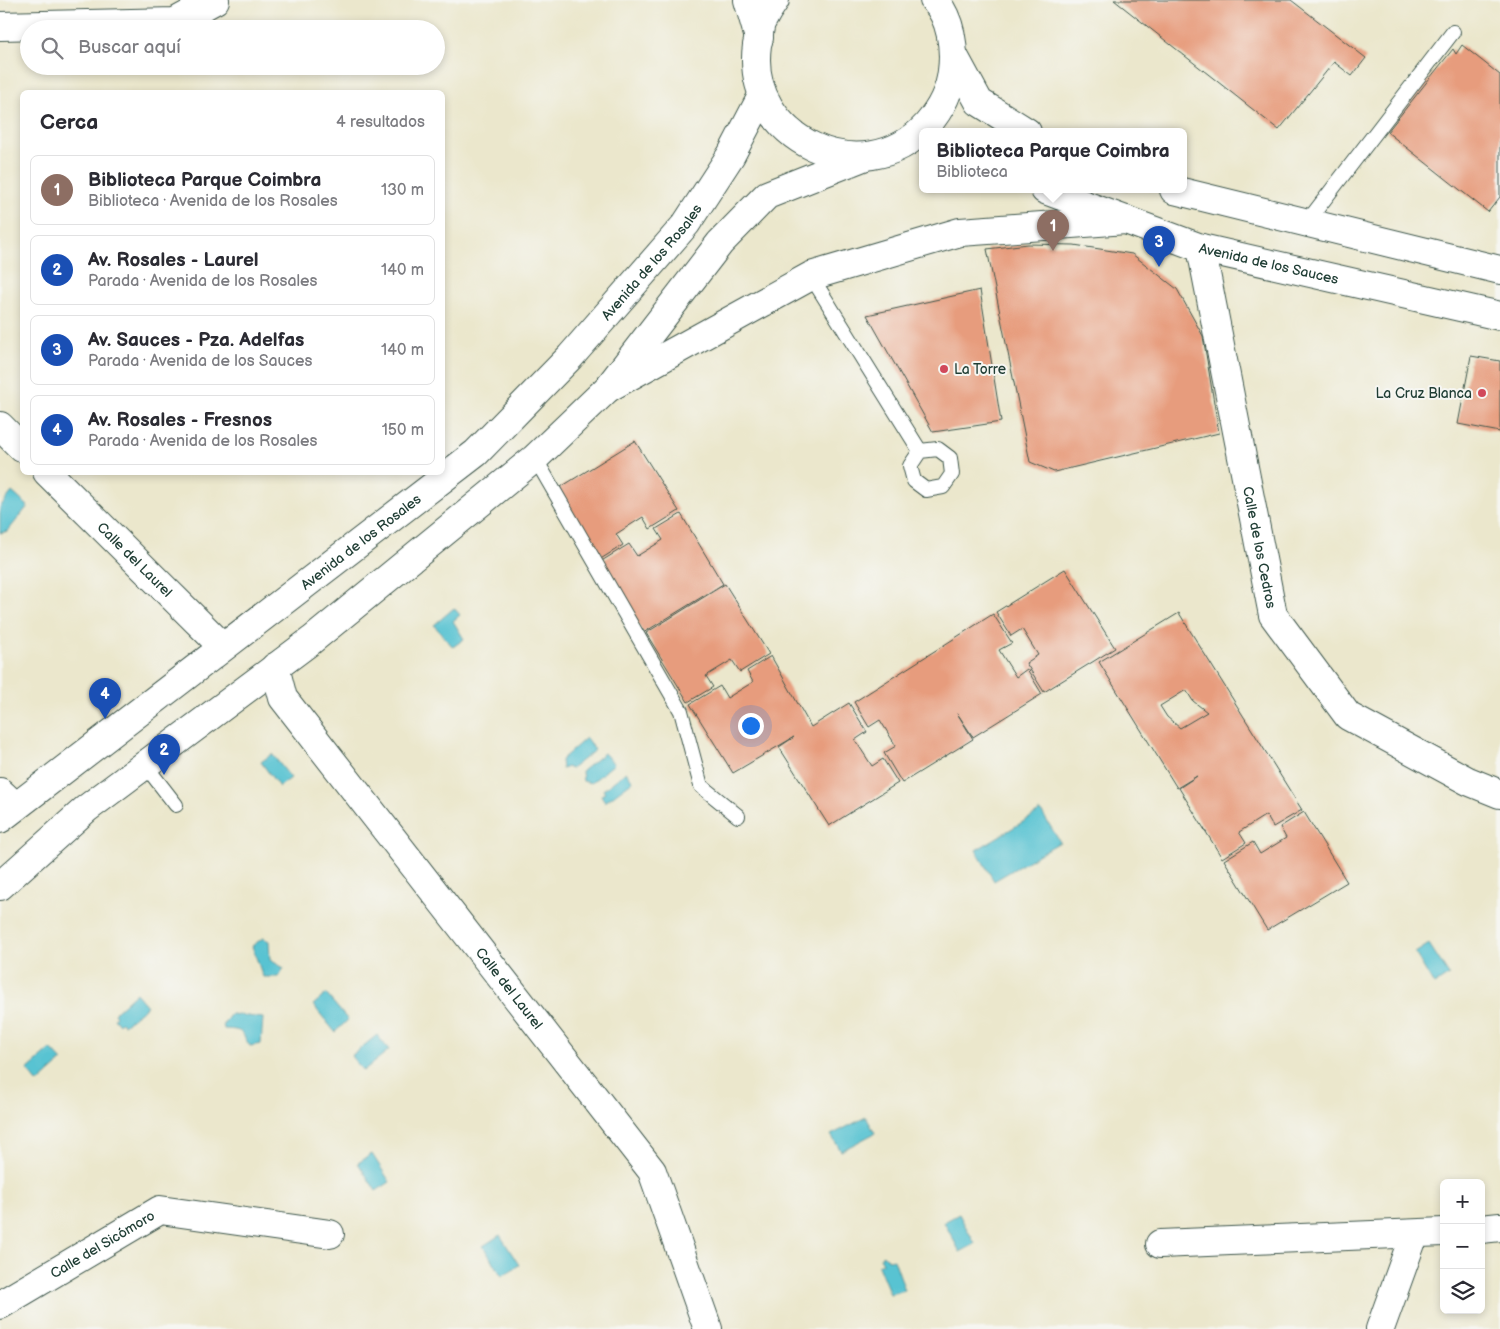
<!DOCTYPE html>
<html lang="es">
<head>
<meta charset="utf-8">
<style>
  body { margin:0; font-family:"Balsamiq Sans",sans-serif; background:#f7f7f7; color:#2b2b33 }
  .controls { position:absolute; right:15px; bottom:15px; display:grid; overflow:hidden; border-radius:8px; box-shadow:0 2px 8px #0003 }
  .controls button { width:45px; height:45px; display:grid; place-items:center; padding:0; border:0; border-bottom:1px solid #e1e1e2; background:#fff; color:#2b2b33; font:25px sans-serif }
  .you { position:absolute; left:750px; top:725px; width:18px; height:18px; margin:-12px; border:4px solid #fff; border-radius:50%; background:#1a73e8; box-shadow:0 0 0 8px #1a73e833 }
  .badge { display:grid; place-items:center; width:32px; height:32px; border-radius:50%; background:#0f766e; color:#fff; font-size:16px; font-weight:700 }
  .pin { position:absolute; translate:-50% -41px; filter:drop-shadow(0 1px 2px #0008) }
  .pin::after { content:''; position:absolute; top:26px; width:18px; height:15px; background:inherit; clip-path:polygon(0 0,100% 0,50% 100%) }
  .popup { position:absolute; left:919px; top:128px; width:268px; height:65px; box-sizing:border-box; display:grid; place-content:center; border-radius:8px; background:#fff; filter:drop-shadow(0 1px 4px #0005); font-size:16px; white-space:nowrap; color:#7c7c81 }
  .popup b { font-size:19px; color:#2b2b33 }
  .popup::after { content:''; position:absolute; left:50%; top:100%; margin-left:-10px; border:10px solid transparent; border-top-color:#fff }
  .list { margin:0; padding:0; list-style:none }
  h2 { display:flex; justify-content:space-between; align-items:center; height:65px; margin:0; padding:0 20px; font-size:21px }
  h2 small { font-size:16px; font-weight:400; color:#7c7c81 }
  .list li { display:grid; grid-template-columns:32px 1fr auto; gap:15px; align-items:center; box-sizing:border-box; height:70px; margin:0 10px 10px; padding:0 10px; border:1px solid #e1e1e2; border-radius:8px }
  .list b { display:block; font-size:19px; white-space:nowrap }
  .list p { margin:0; font-size:16px; white-space:nowrap; color:#7c7c81 }
  .list em { font-size:16px; font-style:normal; color:#7c7c81 }
  .icon { flex:none; width:28px; height:28px; fill:none; stroke:currentColor; stroke-width:2; stroke-linecap:round; stroke-linejoin:round }
  .map { position:relative; flex:none; width:1500px; height:1329px; overflow:hidden }
  .search { position:absolute; background:#fff; box-shadow:0 2px 8px #0003; left:20px; top:20px; width:425px; height:55px; display:flex; align-items:center; gap:12px; box-sizing:border-box; padding:0 18px; border-radius:28px; color:#7c7c81; font-size:19px }
  .panel { position:absolute; background:#fff; box-shadow:0 2px 8px #0003; left:20px; top:90px; width:425px; height:385px; border-radius:8px }
  .map>svg:first-child { display:block }
</style>
</head>
<body>
<div class="map">
<svg width="1500" height="1329" viewBox="0 0 1500 1329">
  <rect width="100%" height="100%" fill="#f6f6f2"/>
  <filter id="ink" filterUnits="userSpaceOnUse"><feTurbulence type="fractalNoise" baseFrequency=".02" numOctaves="2"/><feDisplacementMap in="SourceGraphic" scale="10" xChannelSelector="R" yChannelSelector="G"/><feConvolveMatrix kernelMatrix="1 2 1 2 8 2 1 2 1" color-interpolation-filters="sRGB"/></filter>
  <filter id="wash" filterUnits="userSpaceOnUse"><feTurbulence type="fractalNoise" baseFrequency=".0096" numOctaves="4" result="noise"/><feDisplacementMap in="SourceGraphic" scale="20" xChannelSelector="R" yChannelSelector="G"/><feGaussianBlur stdDeviation="1.12" result="paint"/><feColorMatrix in="noise" values="0 0 0 0 0 0 0 0 0 0 0 0 0 0 0 0 0 1.4 0 .05"/><feComposite in="paint" operator="in"/></filter>
  <g filter="url(#wash)">
    <rect width="100%" height="100%" fill="#ebe7cc"/>
    <!-- water -->
    <g fill="#58c3d2" stroke="#3c8083">
      <polygon points="12,492 28,506 8,531 0,533 0,507"/>
      <polygon points="454,608 460,615 453,621 464,639 453,647 434,625"/>
      <polygon points="586,738 595,750 571,769 567,767 562,769 561,760"/>
      <polygon points="604,753 614,764 591,783 583,781 582,771"/>
      <polygon points="272,754 291,778 279,787 261,762"/>
      <polygon points="626,772 633,781 605,802 601,795 605,793 603,790"/>
      <polygon points="1041,811 1060,842 994,881 976,850"/>
      <polygon points="263,938 269,941 270,960 284,968 278,977 263,977 252,946"/>
      <polygon points="1429,944 1449,975 1434,985 1415,953"/>
      <polygon points="136,993 147,1006 124,1025 121,1022 119,1024 114,1018 116,1016 114,1013"/>
      <polygon points="326,994 348,1020 335,1032 313,1005"/>
      <path d="M231,1014L263,1018L261,1044L250,1046C240,1031 244,1030 224,1029L223,1024Z"/>
      <polygon points="377,1035 389,1050 363,1071 351,1056"/>
      <polygon points="51,1049 62,1061 38,1083 27,1070"/>
      <polygon points="866,1117 875,1133 841,1151 831,1135"/>
      <polygon points="372,1154 390,1182 376,1191 358,1163"/>
      <polygon points="959,1214 975,1244 960,1252 944,1222"/>
      <polygon points="500,1235 519,1265 502,1276 483,1246"/>
      <polygon points="883,1254 889,1260 894,1259 905,1290 890,1294 878,1265 883,1263 880,1258"/>
    </g>
    <g id="blocks">
      <!-- building -->
      <g fill="#e79c7d" fill-rule="evenodd">
        <polygon points="1114,0 1291,0 1366,58 1352,76 1334,62 1279,130"/>
        <polygon points="1462,45 1500,75 1500,197 1488,212 1387,132 1453,49 1456,54"/>
        <polygon points="1028,244 1074,245 1132,254 1177,289 1203,336 1219,433 1054,472 1030,462 987,249"/>
        <polygon points="980,290 1001,422 933,432 867,315"/>
        <polygon points="1471,356 1500,361 1500,432 1458,424"/>
        <polygon points="635,441 679,511 650,529 643,517 616,534 623,545 599,560 556,490"/>
        <polygon points="681,514 723,584 643,633 600,562 629,544 637,556 663,540 656,529"/>
        <polygon points="1065,569 1115,648 1044,692 1026,663 1038,655 1022,629 1011,636 996,612"/>
        <polygon points="725,584 769,654 740,672 732,660 706,676 713,687 688,702 646,633"/>
        <path d="M1179,613L1302,810L1273,827L1266,815L1239,832L1246,843L1222,858L1179,788L1197,776L1177,788L1099,662ZM1186,690L1193,701L1207,712L1180,728L1167,717L1160,706Z"/>
        <polygon points="993,614 1012,643 999,650 1016,677 1027,669 1042,694 973,737 957,713 973,739 902,783 884,753 896,746 880,720 869,727 854,702"/>
        <polygon points="771,656 811,727 849,703 867,732 855,740 872,766 883,759 898,783 829,826 779,747 794,737 733,773 690,704 720,686 727,698 753,682 747,671"/>
        <polygon points="1304,812 1347,882 1267,930 1224,860 1253,842 1260,854 1286,838 1280,827"/>
      </g>
    </g>
  </g>
  <g filter="url(#ink)">
    <use href="#blocks" fill-opacity="0" stroke="#3e564b" stroke-width="1"/>
    <g fill="none" stroke-linecap="round" stroke-linejoin="round">
      <defs>
        <g id="lane">
          <polyline points="1307,222 1453,32"/>
          <polyline points="811,276 920,451 910,466 914,481 926,490 943,487 952,474 950,458 938,449 920,451"/>
          <polyline points="535,458 681,711 701,786 738,816"/>
          <polyline points="145,765 176,805"/>
        </g>
        <g id="street">
          <polyline points="748,0 759,38"/>
          <polyline points="0,26 175,22 215,0"/>
          <path id="s1" d="M1201,248L1273,615L1348,716L1468,781L1500,794"/>
          <polyline points="608,388 811,276 960,232 1126,220"/>
          <polyline points="0,426 22,448"/>
          <path id="s2" d="M47,472L222,646"/>
          <path id="s3" d="M275,667L283,698L652,1171L708,1329"/>
          <polyline points="0,792 15,806"/>
          <polyline points="1481,1229 1500,1227"/>
          <polyline points="1160,1244 1444,1232"/>
          <path id="s4" d="M0,1305L160,1210L330,1234"/>
          <polyline points="1380,1329 1414,1235"/>
        </g>
        <g id="secondary">
          <path d="M775,0C770,7 765,15 761,23C759,29 759,38 757,45C744,139 863,195 927,125C940,110 950,91 952,71C955,48 951,18 934,0"/>
          <polyline points="954,56 979,102 1027,132"/>
          <path id="s5" d="M1045,190L1201,248L1500,316"/>
          <polyline points="1174,190 1500,270"/>
          <path id="s6" d="M0,819L476,453L570,357L686,224L731,155L762,96"/>
          <polyline points="0,886 86,809 312,640 535,458 608,388 720,243 767,195 863,157"/>
        </g>
      </defs>
      <!-- lane casing -->
      <use href="#lane" stroke="#3e564b" stroke-width="16"/>
      <!-- street casing -->
      <use href="#street" stroke="#3e564b" stroke-width="30"/>
      <!-- secondary casing -->
      <use href="#secondary" stroke="#3e564b" stroke-width="30"/>
      <!-- lane -->
      <use href="#lane" stroke="#fff" stroke-width="14"/>
      <!-- street -->
      <use href="#street" stroke="#fff" stroke-width="28"/>
      <!-- secondary -->
      <use href="#secondary" stroke="#fff" stroke-width="28"/>
    </g>
  </g>
  <!-- markers -->
  <g fill="#d1495b" stroke="#f6f6f2" stroke-width="2">
    <circle cx="944" cy="369" r="5"/>
    <circle cx="1482" cy="393" r="5"/>
  </g>
  <g text-anchor="middle" stroke-width="4" stroke-linejoin="round" paint-order="stroke">
    <!-- street labels -->
    <g font-size="14" fill="#1f3d34" stroke="#f6f6f2">
      <text dy="5" stroke="none"><textPath href="#s6" startOffset="860">Avenida de los Rosales</textPath></text>
      <text dy="5" stroke="none"><textPath href="#s5" startOffset="236">Avenida de los Sauces</textPath></text>
      <text dy="5" stroke="none"><textPath href="#s6" startOffset="455">Avenida de los Rosales</textPath></text>
      <text dy="5" stroke="none"><textPath href="#s1" startOffset="305">Calle de los Cedros</textPath></text>
      <text dy="5" stroke="none"><textPath href="#s2" startOffset="124">Calle del Laurel</textPath></text>
      <text dy="5" stroke="none"><textPath href="#s3" startOffset="400">Calle del Laurel</textPath></text>
      <text dy="5" stroke="none"><textPath href="#s4" startOffset="119">Calle del Sicómoro</textPath></text>
    </g>
    <!-- poi labels -->
    <g font-size="14" fill="#1f3d34" stroke="#f6f6f2" text-anchor="start">
      <text x="954" y="374">La Torre</text>
      <text x="1472" y="398" text-anchor="end">La Cruz Blanca</text>
    </g>
  </g>
</svg>
<div class="controls">
<button>+</button>
<button>−</button>
<button><svg class="icon" aria-label="layers" viewBox="0 0 24 24"><path d="M12 4l9 5-9 5-9-5zM3 14l9 5 9-5"/></svg></button>
</div>
<div class="you"></div>
<div class="pin badge" style="left:1053px;top:251px;background:#8d6e63">1</div>
<div class="popup"><b>Biblioteca Parque Coimbra</b>Biblioteca</div>
<div class="pin badge" style="left:164px;top:775px;background:#1a4fb4">2</div>
<div class="pin badge" style="left:1159px;top:267px;background:#1a4fb4">3</div>
<div class="pin badge" style="left:105px;top:719px;background:#1a4fb4">4</div>
<div class="search"><svg class="icon" aria-label="search" viewBox="0 0 24 24"><circle cx="10" cy="10" r="6"/><path d="M15 15l6 6"/></svg>Buscar aquí</div>
<section class="panel">
<h2>Cerca<small>4 resultados</small></h2>
<ul class="list">
<li><span class="badge" style="background:#8d6e63">1</span><div><b>Biblioteca Parque Coimbra</b><p>Biblioteca · Avenida de los Rosales</p></div><em>130 m</em></li>
<li><span class="badge" style="background:#1a4fb4">2</span><div><b>Av. Rosales - Laurel</b><p>Parada · Avenida de los Rosales</p></div><em>140 m</em></li>
<li><span class="badge" style="background:#1a4fb4">3</span><div><b>Av. Sauces - Pza. Adelfas</b><p>Parada · Avenida de los Sauces</p></div><em>140 m</em></li>
<li><span class="badge" style="background:#1a4fb4">4</span><div><b>Av. Rosales - Fresnos</b><p>Parada · Avenida de los Rosales</p></div><em>150 m</em></li>
</ul>
</section>
</div>
</body>
</html>
